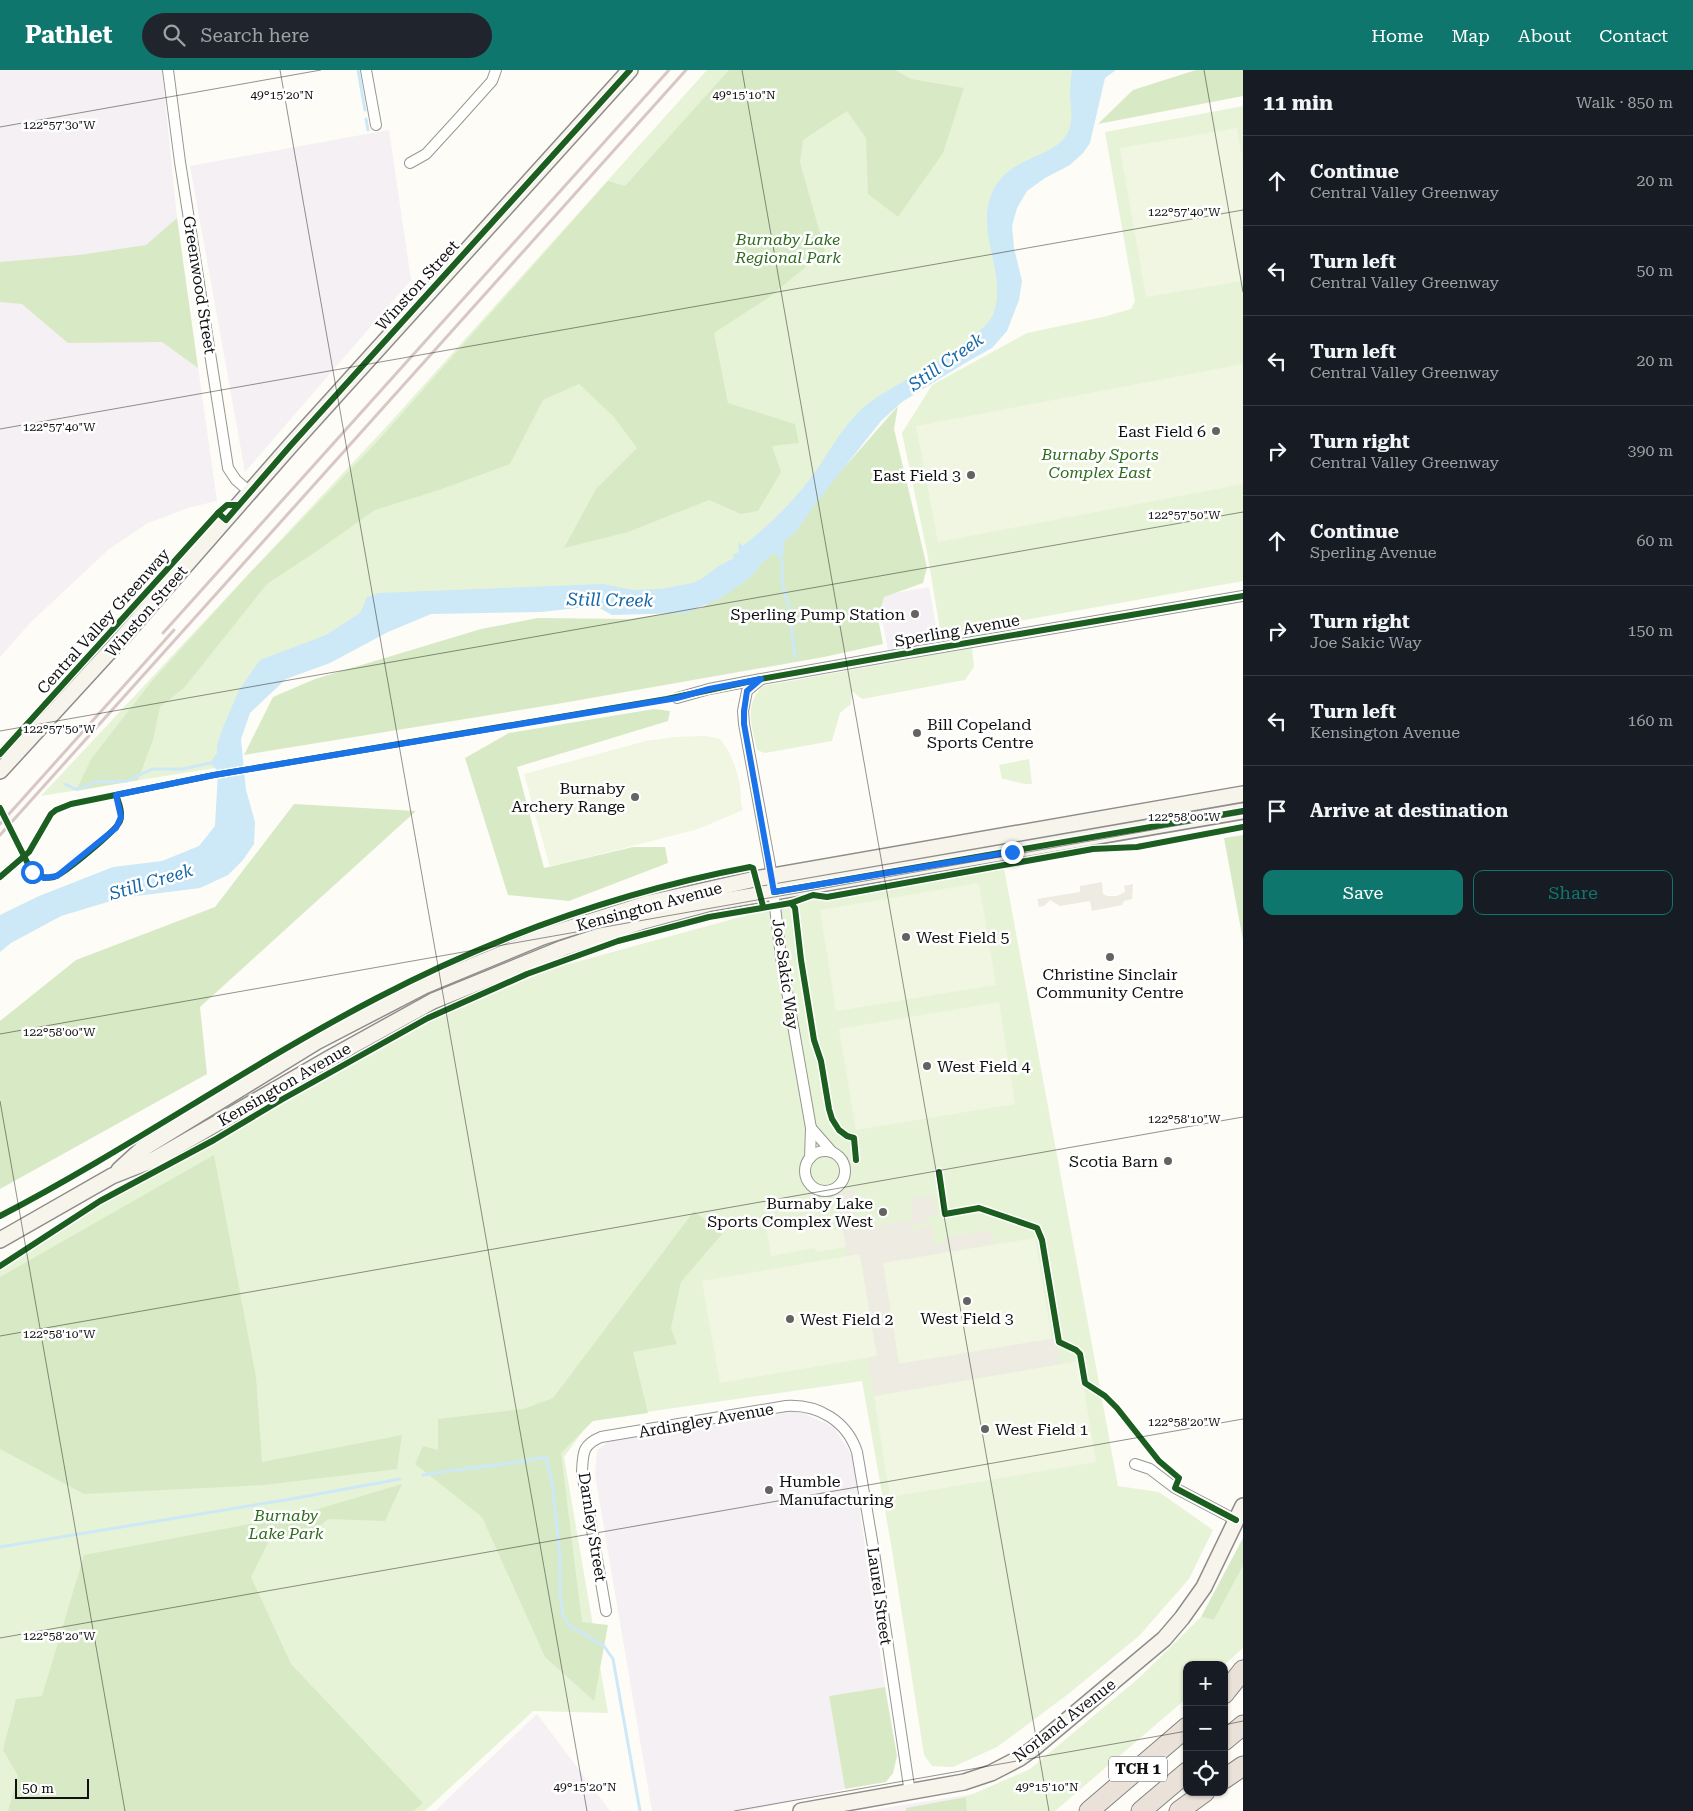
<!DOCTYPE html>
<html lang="en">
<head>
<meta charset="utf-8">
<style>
  body { margin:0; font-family:"Roboto Serif",serif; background:#20242c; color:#f1f3f6 }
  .controls { position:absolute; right:15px; bottom:15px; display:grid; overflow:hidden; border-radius:10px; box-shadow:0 1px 4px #0004 }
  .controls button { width:45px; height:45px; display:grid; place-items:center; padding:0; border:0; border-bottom:1px solid #363941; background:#171b24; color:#f1f3f6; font:25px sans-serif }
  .scale { position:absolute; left:15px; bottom:12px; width:74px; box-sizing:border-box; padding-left:5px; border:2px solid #111; border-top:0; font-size:14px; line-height:18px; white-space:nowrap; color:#111; -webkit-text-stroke:4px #fff; paint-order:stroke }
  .stop { position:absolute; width:15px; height:15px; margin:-11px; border:4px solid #1a73e8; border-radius:50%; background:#fff }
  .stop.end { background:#1a73e8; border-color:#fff; box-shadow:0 1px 5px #0008 }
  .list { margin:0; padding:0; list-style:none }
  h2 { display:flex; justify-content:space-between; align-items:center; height:65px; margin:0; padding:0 20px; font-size:21px }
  h2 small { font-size:16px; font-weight:400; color:#9ea1a6 }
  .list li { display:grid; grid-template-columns:32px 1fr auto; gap:15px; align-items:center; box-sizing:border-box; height:90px; padding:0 20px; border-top:1px solid #363941 }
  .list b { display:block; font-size:19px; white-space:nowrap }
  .list p { margin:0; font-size:16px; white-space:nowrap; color:#9ea1a6 }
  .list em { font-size:16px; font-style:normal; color:#9ea1a6 }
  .actions { display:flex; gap:10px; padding:15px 20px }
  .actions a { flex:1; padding:11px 0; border:1px solid #0f766e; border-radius:10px; text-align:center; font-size:18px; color:#0f766e }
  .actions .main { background:#0f766e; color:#fff }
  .icon { flex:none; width:28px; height:28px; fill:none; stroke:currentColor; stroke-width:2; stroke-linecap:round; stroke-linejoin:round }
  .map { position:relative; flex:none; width:1243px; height:1741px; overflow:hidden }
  header { display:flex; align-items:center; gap:30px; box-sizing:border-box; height:70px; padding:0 25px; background:#0f766e; color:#fff }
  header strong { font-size:24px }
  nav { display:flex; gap:28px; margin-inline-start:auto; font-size:18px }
  .search { width:350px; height:45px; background:#20242c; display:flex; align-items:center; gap:12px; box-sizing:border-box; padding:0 18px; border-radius:28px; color:#9ea1a6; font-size:19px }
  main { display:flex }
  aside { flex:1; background:#171b24 }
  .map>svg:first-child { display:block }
</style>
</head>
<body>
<header>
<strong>Pathlet</strong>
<div class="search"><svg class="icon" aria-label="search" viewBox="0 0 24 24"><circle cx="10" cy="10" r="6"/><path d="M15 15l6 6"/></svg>Search here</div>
<nav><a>Home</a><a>Map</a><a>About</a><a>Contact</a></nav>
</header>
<main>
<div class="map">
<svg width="1243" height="1741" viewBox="0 0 1243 1741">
  <rect width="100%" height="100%" fill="#fdfcf7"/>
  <!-- industrial -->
  <g fill="#f5f0f3">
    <polygon points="0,0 162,0 177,148 217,431 191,437 148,453 109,479 31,552 0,587"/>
    <polygon points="389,60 411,210 245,402 190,96"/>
    <polygon points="929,517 939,572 888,581 878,526"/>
    <polygon points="796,1340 834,1357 852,1386 885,1617 829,1626 845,1719 748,1741 652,1741 595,1405 597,1380 612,1369"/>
    <polygon points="537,1644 610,1741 435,1741"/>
    <polygon points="973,1724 975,1741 867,1741 902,1735"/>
  </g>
  <!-- green -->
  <g fill="#e7f3d7">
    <polygon points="707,0 1084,0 1072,62 1056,78 1012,110 1001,218 996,249 954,284 869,339 800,427 716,511 648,525 393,530 254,607 215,698 41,726 386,357"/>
    <polygon points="1243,36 1243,511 941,565 927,482 902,363 932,315 1027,263 1103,247 1131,239 1135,231 1105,62"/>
    <path d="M972,578L974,597L965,610L862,629L852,621L851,634L840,643L832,671L765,683L757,680C752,654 743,636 763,616Z"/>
    <path d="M1029,689L1032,714C1021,715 1013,710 1002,709L999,695Z"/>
    <polygon points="1004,798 1118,1416 1159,1422 1213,1460 1189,1509 1139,1566 1067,1625 997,1677 953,1697 932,1696 924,1685 891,1474 862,1311 591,1350 564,1387 608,1643 533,1641 425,1741 0,1741 0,1196 100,1135 191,1086 309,1016 422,954 554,898 791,833 798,828"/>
    <polygon points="1243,1496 1243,1578 1224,1595 1187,1595 1187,1628 1055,1741 967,1741 966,1727 1030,1699 1140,1607 1201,1547 1214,1550"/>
  </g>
  <!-- forest -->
  <g fill="#d8eac5">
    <polygon points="729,0 895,0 911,9 964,18 943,83 898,147 868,124 866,68 847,41 803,70 800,92 825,181 768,228 714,263 728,333 795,354 799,373 772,376 781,402 758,441 741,444 709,430 628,462 564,478 596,419 637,378 613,346 579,314 543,330 510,394 442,419 375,440 317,481 267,514 184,618 160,637 153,670 138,710 76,721 91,689 151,612 249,504 375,374 608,111 625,116"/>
    <polygon points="1196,0 1243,0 1243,26 1098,54 1133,20"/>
    <polygon points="177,148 198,298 162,272 68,273 22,234 0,232 0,192 79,185 146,175"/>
    <polygon points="898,336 894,359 927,497 923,513 884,527 878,548 883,574 824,587 557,634 244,685 273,627 315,609 481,559 538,548 630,549 702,538 763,490"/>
    <polygon points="654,639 670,641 668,651 517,697 544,798 633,777 665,777 668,793 569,831 508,825 465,688 509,663"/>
    <polygon points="294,734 416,741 200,937 207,1004 0,1119 0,951 76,890 215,837"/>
    <polygon points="1243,765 1243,870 1224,768"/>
    <polygon points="214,1085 256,1307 262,1392 402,1365 397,1399 264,1415 84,1424 0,1379 0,1207"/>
    <polygon points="694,1141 722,1164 681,1212 671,1258 677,1274 633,1282 648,1343 593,1351 561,1383 582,1552 608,1555 594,1631 545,1587 482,1447 415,1394 423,1376 438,1380 438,1349 523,1339 553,1328"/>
    <polygon points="402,1414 385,1451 328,1449 305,1469 272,1465 251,1507 291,1594 423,1733 414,1741 8,1741 18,1706 3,1680 16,1629 42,1626 84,1485 298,1445"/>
    <polygon points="1243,1468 1243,1496 1214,1550 1201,1547"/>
    <polygon points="885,1617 897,1686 893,1703 886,1712 845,1719 829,1626"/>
    <polygon points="966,1727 967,1741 906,1741 906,1738"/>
  </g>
  <!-- pitch -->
  <g fill="#f0f6e1">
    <polygon points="1237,58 1243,94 1243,211 1146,227 1120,78"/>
    <polygon points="1243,294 1243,414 938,472 916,356"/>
    <path d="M706,666L720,669C731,682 737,700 740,716C741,725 740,732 743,740L698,759L550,797L524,704L646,671L674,667Z"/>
    <polygon points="979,813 996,915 836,941 820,840"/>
    <polygon points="999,932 1015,1034 856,1060 839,959"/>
    <polygon points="831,1146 834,1160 843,1159 846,1177 816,1182 815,1178 771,1186 766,1157"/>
    <polygon points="1035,1168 1052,1269 899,1294 882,1193"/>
    <polygon points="860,1184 877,1286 720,1313 702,1211"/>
    <polygon points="1079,1291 1096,1392 890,1427 874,1326"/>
  </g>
  <!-- plaza -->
  <g fill="#edebe2">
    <polygon points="1102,812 1103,824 1107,826 1117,826 1125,822 1124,816 1133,814 1132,829 1124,831 1122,835 1092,841 1090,831 1060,836 1050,830 1044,836 1039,837 1037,829 1080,822 1080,816"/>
    <polygon points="854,1120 858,1135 855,1135 853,1139 856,1156 859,1158 911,1150 913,1146 910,1129 933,1125 936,1145 927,1147 928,1153 912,1156 913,1161 931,1154 935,1175 947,1173 946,1167 992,1160 994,1174 883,1193 899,1294 1056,1268 1060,1294 874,1326 867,1288 877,1286 860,1184 845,1186 846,1177 836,1123"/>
  </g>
  <!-- water -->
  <path fill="#cde8f7" d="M1072,0H1116L1105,8L1090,73L1083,83L1070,95L1045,108L1027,121L1017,138L1012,156L1014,178L1022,211L1019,230L1007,261L992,278L967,292L902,332L881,351L816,433L796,461L785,471L782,491L774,483L760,495L752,506L733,520L717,530L685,543L612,545L596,536L541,542L431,544L388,562L330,593L286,609L250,643L241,669L246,720L255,752L254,774L243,790L228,805L200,818L121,828L61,846L11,873L0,882V845L39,826L113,797L162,791L199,776L215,756L218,701L210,693L217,683V675L224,655L239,620L260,590L326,565L360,543L367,527L378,523L603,514L633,520L661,519L693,513L703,508L717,497L734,488L732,485L739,482L738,472L743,476C768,456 790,435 810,409C830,383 844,350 873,330C899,312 986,269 994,242C1007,203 975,162 992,123C1008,85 1052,90 1067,64C1074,52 1071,39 1070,26C1070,18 1071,9 1072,0Z"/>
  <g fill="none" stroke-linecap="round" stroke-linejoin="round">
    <!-- stream -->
    <g stroke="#cde8f7" stroke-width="3">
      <polyline points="358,0 365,40"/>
      <polyline points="366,49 368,60"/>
      <polyline points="782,491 782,515 789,536 795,588"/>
      <polyline points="65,714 75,719 83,718 95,712 127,711 152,699 183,699 210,693"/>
      <path d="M423,1405C464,1398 505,1395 546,1387L553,1419L560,1486V1525L563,1546L570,1556L604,1576L613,1589L640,1741"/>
      <polyline points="0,1477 291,1429 400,1409"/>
    </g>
    <defs>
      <g id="street">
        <polyline points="168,0 180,92 228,398 236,410 250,422"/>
        <polyline points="366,0 376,55"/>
        <polyline points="410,93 426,84 458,49 492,11 496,0"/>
        <polyline points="759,611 747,621 743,641 744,654 770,795 781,887 811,1058 810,1088"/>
        <polyline points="677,628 709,619 761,609 902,584 1243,526"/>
        <polyline points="811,1058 832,1082"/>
        <circle cx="825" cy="1101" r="20"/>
        <polyline points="1135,1394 1150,1399 1175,1418 1236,1450"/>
        <path d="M606,1541L582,1402C583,1383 582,1375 601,1367L786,1336C818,1334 847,1351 857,1382L874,1482L910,1723"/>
      </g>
      <g id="secondary">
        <polyline points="0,701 121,569 291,375 630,0"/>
        <polyline points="119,1100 142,1079 316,972 424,916 542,867 649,833 755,809 1243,724"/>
        <polyline points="0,1170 112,1106 155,1089 330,988 433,931 563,878 644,851 711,833 1243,741"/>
        <polyline points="801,1741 964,1712 991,1703 1020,1688 1034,1678 1164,1569 1182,1548 1204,1517 1243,1436"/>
      </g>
      <g id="highway">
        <polyline points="1224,1624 1243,1600"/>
        <polyline points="1224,1671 1243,1655"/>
        <polyline points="1224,1709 1243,1696"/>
        <polyline points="1089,1741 1187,1657"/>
        <polyline points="1141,1741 1187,1702"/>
        <polyline points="1179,1741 1205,1722"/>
      </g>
    </defs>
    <!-- street casing -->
    <use href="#street" stroke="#979795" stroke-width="12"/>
    <!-- secondary casing -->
    <use href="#secondary" stroke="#8e8d8b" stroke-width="18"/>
    <!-- highway casing -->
    <use href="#highway" stroke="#858482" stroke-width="21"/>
    <!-- street -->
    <use href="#street" stroke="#fffffe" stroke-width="10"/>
    <!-- secondary -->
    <use href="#secondary" stroke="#f6f4eb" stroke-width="15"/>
    <!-- highway -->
    <use href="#highway" stroke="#eae1d8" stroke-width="19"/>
    <!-- rail -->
    <g stroke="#d9c6c7" stroke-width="3">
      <polyline points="163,563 669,0"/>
      <polyline points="0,754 174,560"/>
      <polyline points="0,765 686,0"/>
    </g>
    <defs>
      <g id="cycleway">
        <polyline points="218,443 226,450 291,375 630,0"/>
        <polyline points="0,684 218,443 227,435 238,435"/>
        <path d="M0,738L32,802C39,807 46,809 54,807C64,804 117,760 120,751C123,743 119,733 116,725"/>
        <polyline points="0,807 29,782 51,744 56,740 71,734 214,705 667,629 761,609 902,584 1243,526"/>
        <polyline points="774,822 1243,741"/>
        <polyline points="791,833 795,838 801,890 814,970 821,991 829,1039 832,1049 839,1060 847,1066 854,1068 856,1090"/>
        <polyline points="939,1102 945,1144 979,1138 1037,1158 1042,1170 1059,1272 1076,1280 1080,1284 1085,1313 1105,1326 1117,1338 1159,1391 1179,1408 1175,1418 1236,1450"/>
        <path d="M0,1146C129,1079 248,995 377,928C496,866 618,822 750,797L753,798L763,836"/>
        <polyline points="0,1196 100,1131 214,1070 281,1030 428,948 527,904 618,871 709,847 791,833 813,825 827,827 1093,779 1137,777 1243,757"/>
      </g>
    </defs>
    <!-- cycleway casing -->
    <use href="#cycleway" stroke="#fff" stroke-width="9"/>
    <!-- cycleway -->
    <use href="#cycleway" stroke="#1b5e20" stroke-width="6"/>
  </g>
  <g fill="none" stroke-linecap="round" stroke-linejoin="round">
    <!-- route -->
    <polyline stroke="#1a73e8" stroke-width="6" points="32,802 44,808 57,806 116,758 121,747 116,725 214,705 677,628 709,619 761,609 747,621 744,641 744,654 774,822 1012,782"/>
  </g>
  <!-- ticks -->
  <path fill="none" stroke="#111" stroke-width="1" stroke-opacity="0.45" d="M280,0L587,1741M742,0L1049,1741M1204,0L1243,222M0,57L321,0M0,359L1243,140M0,661L1243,442M0,964L1243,744M0,1031L125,1741M0,1266L1243,1047M0,1568L1243,1349M1224,1655L1243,1651M734,1741L1187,1661"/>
  <!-- markers -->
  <g fill="#646362" stroke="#fff" stroke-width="2">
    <circle cx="1216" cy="361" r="5"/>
    <circle cx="971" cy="405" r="5"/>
    <circle cx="915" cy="544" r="5"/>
    <circle cx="917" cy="663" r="5"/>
    <circle cx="635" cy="727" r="5"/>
    <circle cx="906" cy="867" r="5"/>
    <circle cx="1110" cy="887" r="5"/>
    <circle cx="927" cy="996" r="5"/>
    <circle cx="1168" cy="1091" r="5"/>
    <circle cx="883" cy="1142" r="5"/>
    <circle cx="967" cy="1231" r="5"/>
    <circle cx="790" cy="1249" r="5"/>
    <circle cx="985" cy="1359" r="5"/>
    <circle cx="769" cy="1420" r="5"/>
  </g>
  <g text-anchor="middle" stroke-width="5" stroke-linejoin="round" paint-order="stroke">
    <!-- shield labels -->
    <rect fill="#fff" stroke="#585858" stroke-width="1" x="1109" y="1686.5" width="58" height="25" rx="4"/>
    <g font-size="15" font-weight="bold" fill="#111">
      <text x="1138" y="1704">TCH 1</text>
    </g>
    <!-- park labels -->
    <g font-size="16" font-style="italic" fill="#2f6b1f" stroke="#fff">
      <text x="788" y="175">Burnaby Lake<tspan x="788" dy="18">Regional Park</tspan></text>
      <text x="1100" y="390">Burnaby Sports<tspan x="1100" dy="18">Complex East</tspan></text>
      <text x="286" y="1451">Burnaby<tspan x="286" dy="18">Lake Park</tspan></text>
    </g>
    <!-- street labels -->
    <g font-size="16" fill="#111" stroke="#fff">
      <text transform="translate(200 215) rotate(81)" y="6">Greenwood Street</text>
      <text transform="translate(417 215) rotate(-48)" y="6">Winston Street</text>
      <text transform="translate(146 541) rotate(-49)" y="6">Winston Street</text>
      <text transform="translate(103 551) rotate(-48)" y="6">Central Valley Greenway</text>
      <text transform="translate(957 560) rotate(-10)" y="6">Sperling Avenue</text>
      <text transform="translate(649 836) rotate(-15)" y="6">Kensington Avenue</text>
      <text transform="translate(786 904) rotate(82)" y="6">Joe Sakic Way</text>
      <text transform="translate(284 1014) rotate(-30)" y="6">Kensington Avenue</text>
      <text transform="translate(706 1350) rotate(-10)" y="6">Ardingley Avenue</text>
      <text transform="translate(593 1457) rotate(81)" y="6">Darnley Street</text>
      <text transform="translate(880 1526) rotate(82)" y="6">Laurel Street</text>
      <text transform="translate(1064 1650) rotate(-38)" y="6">Norland Avenue</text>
    </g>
    <!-- poi labels -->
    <g font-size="16" fill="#111" stroke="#fff" text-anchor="end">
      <text x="1206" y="367">East Field 6</text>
      <text x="961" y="411">East Field 3</text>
      <text x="905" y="550">Sperling Pump Station</text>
      <text x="927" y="660" text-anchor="start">Bill Copeland<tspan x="927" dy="18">Sports Centre</tspan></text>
      <text x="625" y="724">Burnaby<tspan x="625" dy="18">Archery Range</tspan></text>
      <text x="916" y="873" text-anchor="start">West Field 5</text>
      <text x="1110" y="910" text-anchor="middle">Christine Sinclair<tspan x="1110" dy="18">Community Centre</tspan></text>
      <text x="937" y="1002" text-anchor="start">West Field 4</text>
      <text x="1158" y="1097">Scotia Barn</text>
      <text x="873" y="1139">Burnaby Lake<tspan x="873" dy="18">Sports Complex West</tspan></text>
      <text x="967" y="1254" text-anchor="middle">West Field 3</text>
      <text x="800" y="1255" text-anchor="start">West Field 2</text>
      <text x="995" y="1365" text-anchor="start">West Field 1</text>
      <text x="779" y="1417" text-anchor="start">Humble<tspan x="779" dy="18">Manufacturing</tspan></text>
    </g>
    <!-- water labels -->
    <g font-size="18" font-style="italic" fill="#1768a6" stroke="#fff">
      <text transform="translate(946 292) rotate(-35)" y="6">Still Creek</text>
      <text transform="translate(610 530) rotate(1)" y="6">Still Creek</text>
      <text transform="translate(151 812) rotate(-17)" y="6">Still Creek</text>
    </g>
  </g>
  <g font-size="12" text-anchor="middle" fill="#111" stroke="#fff" stroke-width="5" stroke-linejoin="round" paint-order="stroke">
    <text x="282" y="29">49°15'20"N</text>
    <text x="744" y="29">49°15'10"N</text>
    <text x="59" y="59">122°57'30"W</text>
    <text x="1184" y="146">122°57'40"W</text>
    <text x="59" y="361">122°57'40"W</text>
    <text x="1184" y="449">122°57'50"W</text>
    <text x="59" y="663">122°57'50"W</text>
    <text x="1184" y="751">122°58'00"W</text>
    <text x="59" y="966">122°58'00"W</text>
    <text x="1184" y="1053">122°58'10"W</text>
    <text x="59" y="1268">122°58'10"W</text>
    <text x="1184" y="1356">122°58'20"W</text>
    <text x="59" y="1570">122°58'20"W</text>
    <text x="585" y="1721">49°15'20"N</text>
    <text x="1047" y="1721">49°15'10"N</text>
  </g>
</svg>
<div class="controls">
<button>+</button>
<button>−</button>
<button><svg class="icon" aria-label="locate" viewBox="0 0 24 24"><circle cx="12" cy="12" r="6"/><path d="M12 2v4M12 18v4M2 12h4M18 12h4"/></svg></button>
</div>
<div class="scale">50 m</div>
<div class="stop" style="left:32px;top:802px"></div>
<div class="stop end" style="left:1012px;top:782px"></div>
</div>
<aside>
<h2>11 min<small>Walk · 850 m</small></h2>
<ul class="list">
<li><svg class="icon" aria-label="ahead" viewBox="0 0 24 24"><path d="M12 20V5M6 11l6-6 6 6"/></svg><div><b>Continue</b><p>Central Valley Greenway</p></div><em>20 m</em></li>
<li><svg class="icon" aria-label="left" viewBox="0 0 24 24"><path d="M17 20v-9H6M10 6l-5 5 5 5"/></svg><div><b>Turn left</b><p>Central Valley Greenway</p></div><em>50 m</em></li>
<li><svg class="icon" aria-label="left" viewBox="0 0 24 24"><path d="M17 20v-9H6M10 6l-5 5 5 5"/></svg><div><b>Turn left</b><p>Central Valley Greenway</p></div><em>20 m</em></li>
<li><svg class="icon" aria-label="right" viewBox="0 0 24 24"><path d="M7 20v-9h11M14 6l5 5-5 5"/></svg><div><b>Turn right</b><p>Central Valley Greenway</p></div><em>390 m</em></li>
<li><svg class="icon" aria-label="ahead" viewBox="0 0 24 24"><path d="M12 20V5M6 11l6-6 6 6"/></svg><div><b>Continue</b><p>Sperling Avenue</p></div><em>60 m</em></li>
<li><svg class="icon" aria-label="right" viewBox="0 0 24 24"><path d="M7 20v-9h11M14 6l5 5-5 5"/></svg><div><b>Turn right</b><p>Joe Sakic Way</p></div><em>150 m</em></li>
<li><svg class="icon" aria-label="left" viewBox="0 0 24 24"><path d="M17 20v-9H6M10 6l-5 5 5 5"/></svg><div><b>Turn left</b><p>Kensington Avenue</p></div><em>160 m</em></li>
<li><svg class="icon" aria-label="arrive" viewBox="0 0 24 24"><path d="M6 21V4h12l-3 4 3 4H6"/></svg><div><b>Arrive at destination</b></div></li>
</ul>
<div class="actions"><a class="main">Save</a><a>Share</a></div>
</aside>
</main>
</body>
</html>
